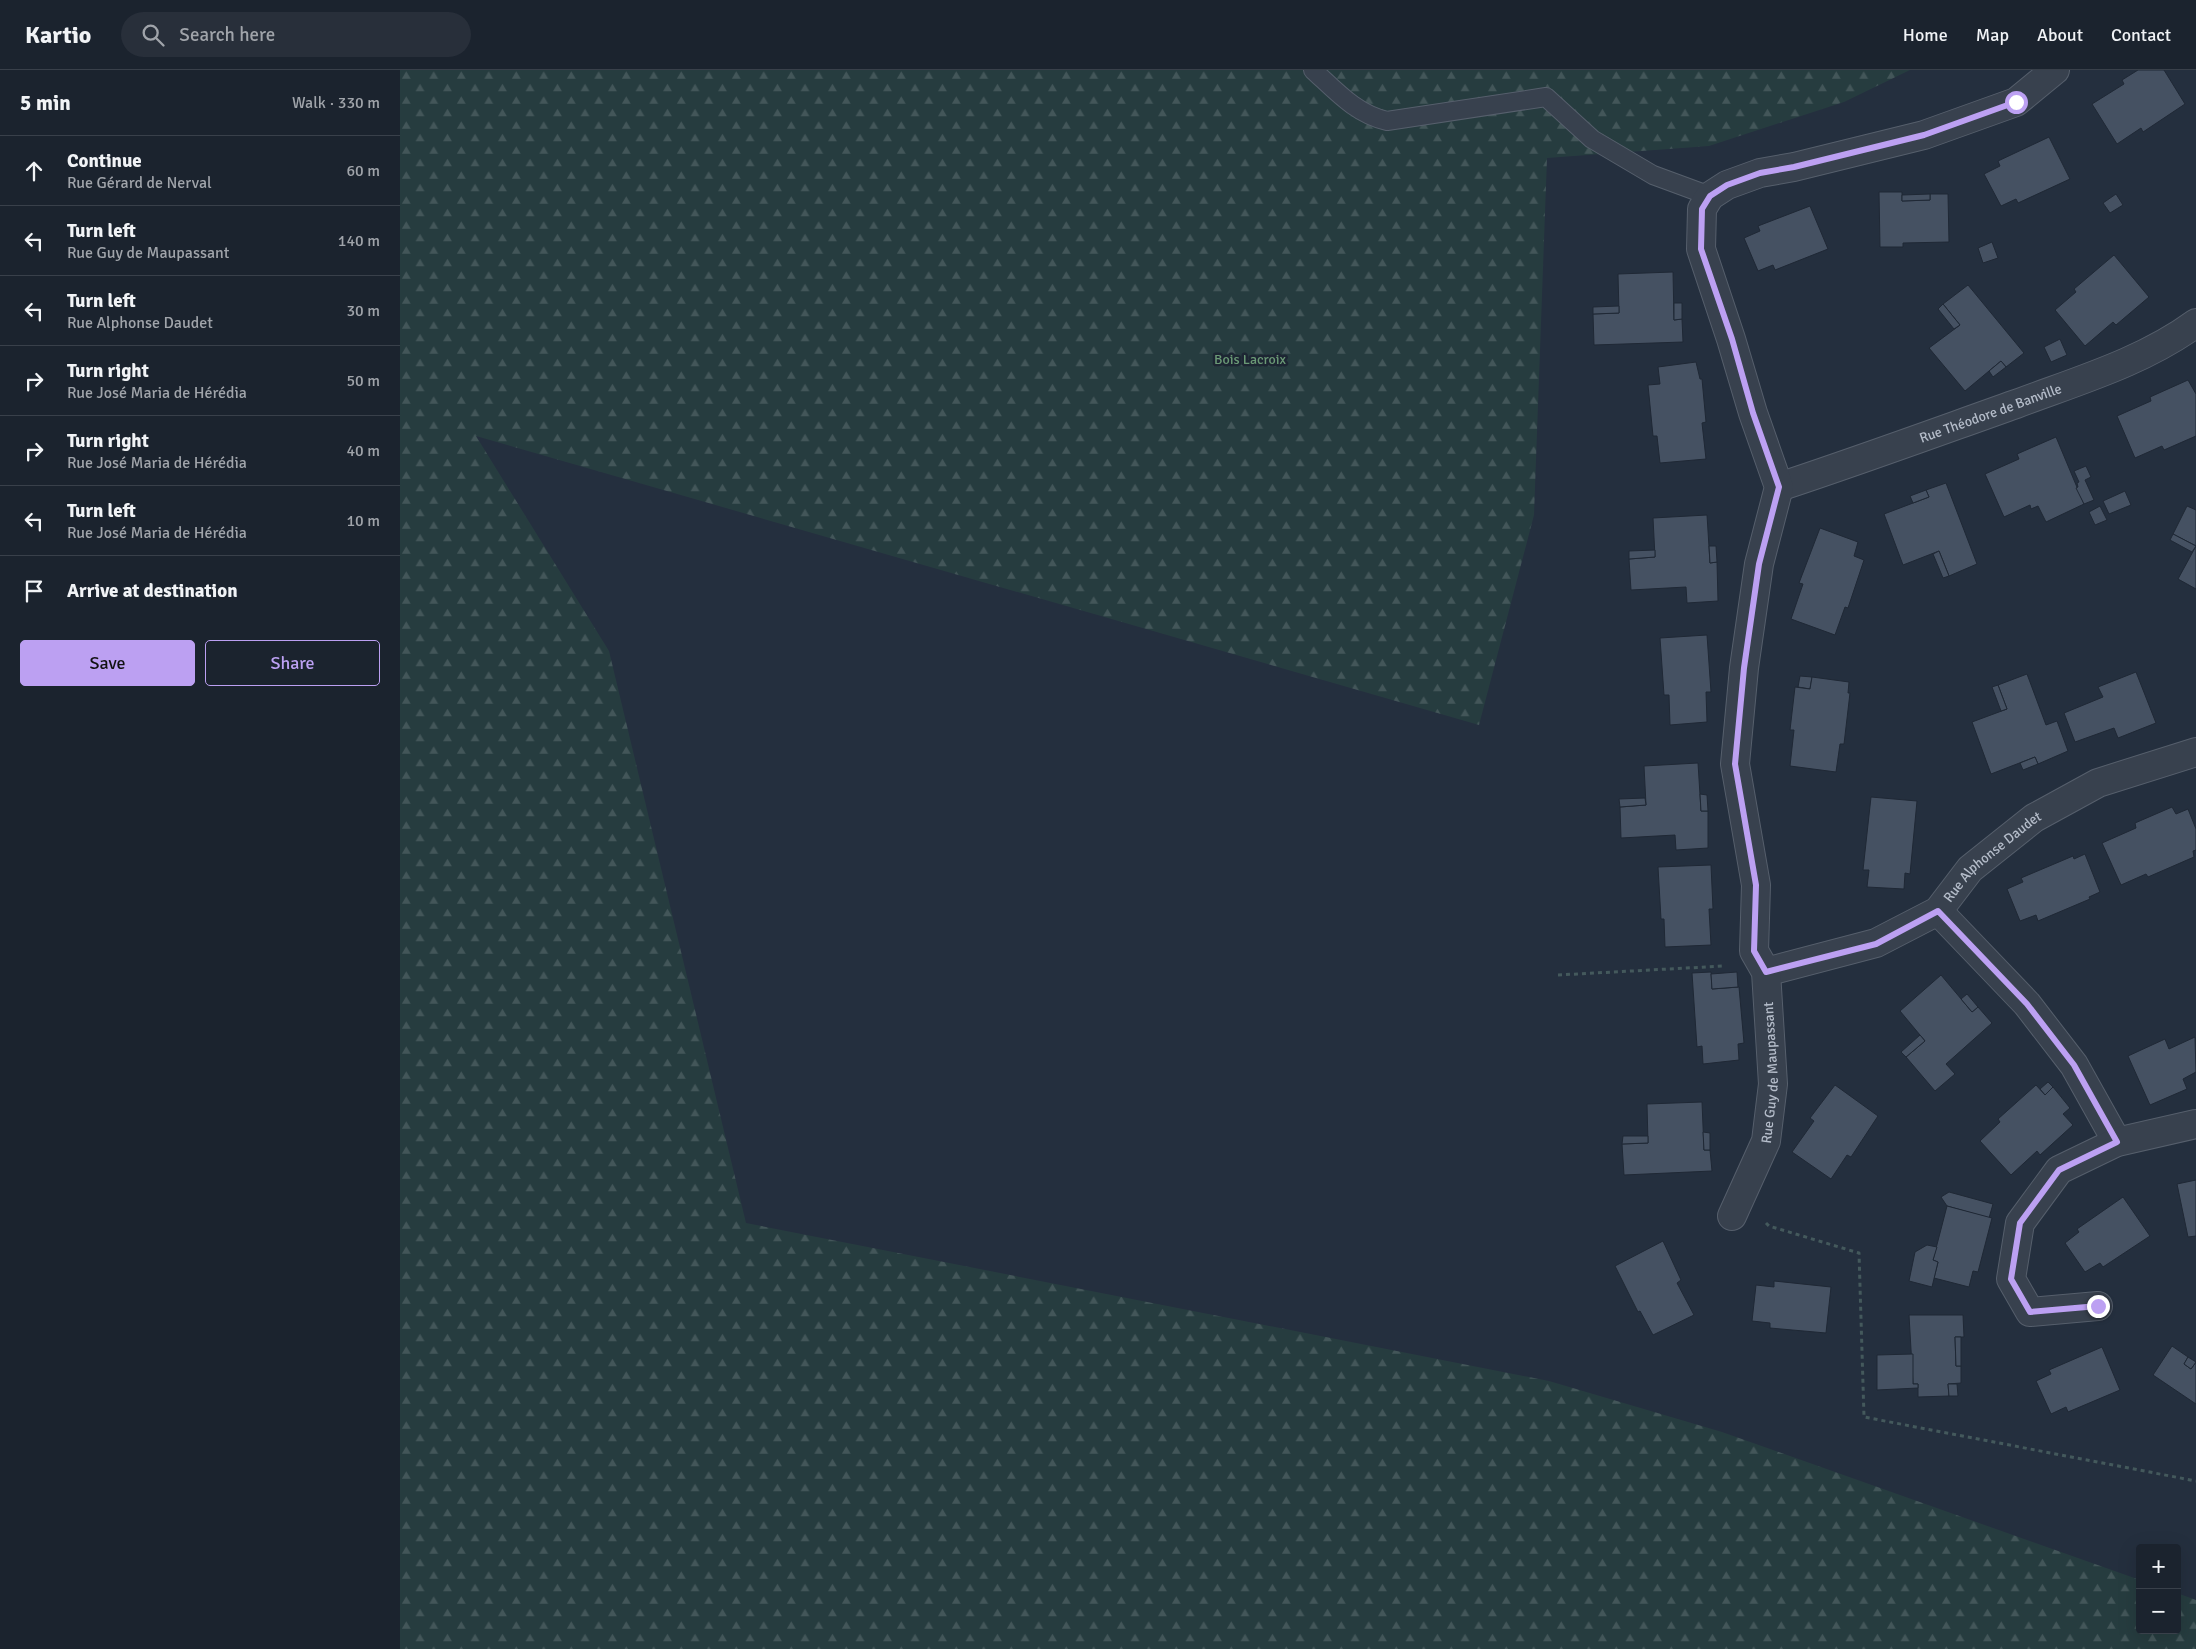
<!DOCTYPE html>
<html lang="en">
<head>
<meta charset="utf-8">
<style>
  body { margin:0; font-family:Signika,sans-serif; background:#282f3a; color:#f1f3f6 }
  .controls { position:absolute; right:15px; bottom:15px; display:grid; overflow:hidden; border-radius:5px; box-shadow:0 5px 20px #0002 }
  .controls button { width:45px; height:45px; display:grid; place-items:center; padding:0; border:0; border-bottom:1px solid #39404a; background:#1b232e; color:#f1f3f6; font:25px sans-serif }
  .stop { position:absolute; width:15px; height:15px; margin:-11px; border:4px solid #bca0f2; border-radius:50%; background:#fff }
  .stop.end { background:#bca0f2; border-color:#fff; box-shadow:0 1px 5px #0008 }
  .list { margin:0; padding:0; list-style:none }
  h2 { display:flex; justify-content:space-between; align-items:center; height:65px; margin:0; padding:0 20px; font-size:21px }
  h2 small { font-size:16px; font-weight:400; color:#a0a4aa }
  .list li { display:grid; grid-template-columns:32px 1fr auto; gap:15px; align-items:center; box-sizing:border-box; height:70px; padding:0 20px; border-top:1px solid #39404a }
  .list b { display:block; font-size:19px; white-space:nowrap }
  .list p { margin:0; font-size:16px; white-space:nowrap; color:#a0a4aa }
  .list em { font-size:16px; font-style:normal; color:#a0a4aa }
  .actions { display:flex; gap:10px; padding:15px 20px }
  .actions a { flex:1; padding:11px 0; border:1px solid #bca0f2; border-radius:5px; text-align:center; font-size:18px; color:#bca0f2 }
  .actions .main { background:#bca0f2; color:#111 }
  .icon { flex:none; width:28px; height:28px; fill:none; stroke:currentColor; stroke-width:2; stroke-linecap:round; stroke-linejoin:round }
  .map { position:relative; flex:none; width:1796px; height:1579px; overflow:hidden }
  header { display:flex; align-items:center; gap:30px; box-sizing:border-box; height:70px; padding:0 25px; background:#1b232e; border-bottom:1px solid #39404a }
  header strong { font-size:24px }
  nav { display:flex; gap:28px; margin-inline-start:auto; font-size:18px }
  .search { width:350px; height:45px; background:#282f3a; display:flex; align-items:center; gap:12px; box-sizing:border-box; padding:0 18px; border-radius:28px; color:#a0a4aa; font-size:19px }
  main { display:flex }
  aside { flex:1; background:#1b232e }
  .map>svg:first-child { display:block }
</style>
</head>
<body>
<header>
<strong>Kartio</strong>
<div class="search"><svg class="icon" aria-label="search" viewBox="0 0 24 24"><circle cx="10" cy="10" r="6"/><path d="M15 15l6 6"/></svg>Search here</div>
<nav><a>Home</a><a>Map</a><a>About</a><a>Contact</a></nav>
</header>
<main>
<aside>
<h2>5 min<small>Walk · 330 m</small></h2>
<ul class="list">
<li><svg class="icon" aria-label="ahead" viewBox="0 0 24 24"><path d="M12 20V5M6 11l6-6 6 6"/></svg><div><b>Continue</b><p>Rue Gérard de Nerval</p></div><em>60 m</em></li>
<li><svg class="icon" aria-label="left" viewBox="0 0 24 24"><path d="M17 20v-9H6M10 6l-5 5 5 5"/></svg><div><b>Turn left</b><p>Rue Guy de Maupassant</p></div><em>140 m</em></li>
<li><svg class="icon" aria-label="left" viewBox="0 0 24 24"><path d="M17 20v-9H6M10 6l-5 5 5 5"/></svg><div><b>Turn left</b><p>Rue Alphonse Daudet</p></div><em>30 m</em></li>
<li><svg class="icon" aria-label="right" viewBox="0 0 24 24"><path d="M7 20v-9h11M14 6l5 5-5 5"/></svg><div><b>Turn right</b><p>Rue José Maria de Hérédia</p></div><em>50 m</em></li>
<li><svg class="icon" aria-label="right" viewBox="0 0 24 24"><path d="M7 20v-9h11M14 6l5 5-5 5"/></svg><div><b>Turn right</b><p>Rue José Maria de Hérédia</p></div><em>40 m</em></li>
<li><svg class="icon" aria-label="left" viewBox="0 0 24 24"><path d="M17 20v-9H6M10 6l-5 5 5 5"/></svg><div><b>Turn left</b><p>Rue José Maria de Hérédia</p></div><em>10 m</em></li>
<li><svg class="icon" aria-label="arrive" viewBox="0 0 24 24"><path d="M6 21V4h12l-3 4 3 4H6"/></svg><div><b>Arrive at destination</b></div></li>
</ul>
<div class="actions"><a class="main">Save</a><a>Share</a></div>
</aside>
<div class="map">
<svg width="1796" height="1579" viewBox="0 0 1796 1579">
  <defs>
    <pattern id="forest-firs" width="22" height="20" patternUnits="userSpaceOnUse" patternTransform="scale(1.25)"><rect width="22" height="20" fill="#263c3f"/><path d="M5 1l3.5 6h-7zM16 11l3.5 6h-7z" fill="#435659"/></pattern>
  </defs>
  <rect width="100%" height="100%" fill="#242f3e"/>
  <!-- forest -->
  <polygon fill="url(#forest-firs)" points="0,0 1510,0 1444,32 1309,76 1147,88 1134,445 1079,655 76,366 209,581 346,1153 1149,1311 1322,1362 1740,1510 1740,1560 1777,1560 1777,1523 1796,1530 1796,1579 0,1579"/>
  <!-- building -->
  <g fill="#455162" stroke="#1f2835">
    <polygon points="1738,0 1764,0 1785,34 1743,62 1741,58 1717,74 1692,34 1724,14 1722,10"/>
    <polygon points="1649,67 1670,109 1618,133 1616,129 1601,136 1584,104 1600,96 1598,91"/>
    <polygon points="1479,122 1502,122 1502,131 1530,130 1530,124 1548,124 1549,172 1503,173 1503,177 1480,177"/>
    <polygon points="1530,124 1530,130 1502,131 1502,125"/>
    <polygon points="1716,124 1723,135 1710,143 1703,133"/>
    <polygon points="1410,136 1428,179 1375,200 1373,195 1358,201 1344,168 1360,161 1358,156"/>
    <polygon points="1592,172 1598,188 1583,193 1578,178"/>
    <polygon points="1714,185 1749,227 1716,255 1713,252 1685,276 1655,240 1676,222 1674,219"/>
    <polygon points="1273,202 1274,250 1282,249 1283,272 1194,275 1193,244 1219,243 1218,204"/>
    <polygon points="1568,215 1624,283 1606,297 1601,291 1565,321 1529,278 1560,255 1543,234"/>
    <polygon points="1274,233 1282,233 1282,249 1274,250"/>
    <polygon points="1543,234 1560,255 1554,259 1538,239"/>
    <polygon points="1219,236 1219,243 1193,244 1193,237"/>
    <polygon points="1660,269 1667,285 1651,292 1644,277"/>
    <polygon points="1601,291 1606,297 1593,307 1589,301"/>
    <polygon points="1296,292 1300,309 1302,309 1306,352 1302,353 1306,389 1260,393 1257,366 1253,366 1248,315 1260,314 1258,297"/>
    <polygon points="1788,310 1796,324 1796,366 1764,380 1762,376 1735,388 1717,346 1751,331 1750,327"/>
    <polygon points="1656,367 1684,434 1646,452 1638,436 1631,439 1630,435 1604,447 1585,404 1619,389 1617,384"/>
    <polygon points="1686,396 1691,407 1685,410 1694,430 1684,434 1676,418 1678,417 1677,413 1679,412 1674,401"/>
    <polygon points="1546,413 1577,494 1549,506 1539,481 1503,495 1484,444 1529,427 1526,420"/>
    <polygon points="1526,420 1529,427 1513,433 1510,426"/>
    <polygon points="1725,421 1731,435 1709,444 1703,431"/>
    <polygon points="1700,436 1707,450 1695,455 1689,442"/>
    <polygon points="1787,436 1796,440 1796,519 1778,509 1796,476 1773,464"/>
    <polygon points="1307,445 1310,493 1317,492 1318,531 1287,533 1286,517 1231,520 1229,489 1255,487 1253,448"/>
    <polygon points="1420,458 1458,472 1454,486 1464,490 1448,538 1445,537 1435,565 1391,549 1403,514 1399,513"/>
    <polygon points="1773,464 1796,476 1792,482 1770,470"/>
    <polygon points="1309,476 1316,476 1317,492 1310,493"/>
    <polygon points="1255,480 1255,487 1229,489 1229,481"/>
    <polygon points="1539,481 1549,506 1543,508 1533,484"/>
    <polygon points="1307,565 1311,622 1306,622 1307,652 1270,655 1269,625 1264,625 1260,568"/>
    <polygon points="1736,602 1756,653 1718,668 1714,658 1675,672 1664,643 1703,627 1698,617"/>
    <polygon points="1627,604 1646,655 1657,651 1668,681 1638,694 1635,687 1591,704 1572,652 1607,639 1598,615"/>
    <polygon points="1400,606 1412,607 1410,619 1398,617"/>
    <polygon points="1412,607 1449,612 1448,623 1450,623 1444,674 1440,674 1436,702 1390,696 1394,660 1390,660 1395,617 1410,619"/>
    <polygon points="1598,615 1607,639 1601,641 1592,617"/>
    <polygon points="1635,687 1638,694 1623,700 1620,693"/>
    <polygon points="1298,693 1301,741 1308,741 1308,778 1276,780 1275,765 1221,768 1220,737 1246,735 1244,696"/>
    <polygon points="1300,724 1307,725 1308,741 1301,741"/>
    <polygon points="1471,727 1517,731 1510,804 1505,803 1504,819 1467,817 1469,800 1463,800"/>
    <polygon points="1245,728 1246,735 1220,737 1219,729"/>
    <polygon points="1772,737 1776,744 1788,739 1796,759 1796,780 1793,781 1794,787 1748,807 1746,804 1721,815 1702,773 1736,758 1735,753"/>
    <polygon points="1685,784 1700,822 1689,827 1690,829 1638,851 1636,845 1620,851 1607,819 1623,812 1621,808 1673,786 1674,789"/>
    <polygon points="1311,795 1313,839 1309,839 1311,875 1265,877 1264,849 1261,849 1258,797"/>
    <polygon points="1311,902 1312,919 1339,917 1344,973 1338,974 1339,990 1303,994 1302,976 1297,977 1292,903"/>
    <polygon points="1337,902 1338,917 1312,919 1311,904"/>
    <polygon points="1541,905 1572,942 1578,937 1592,953 1546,994 1555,1004 1535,1021 1506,987 1525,971 1500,941"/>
    <polygon points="1567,924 1578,937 1572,942 1561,929"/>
    <polygon points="1520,965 1525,971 1506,987 1501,982"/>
    <polygon points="1795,967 1796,1002 1783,1009 1787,1019 1750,1035 1728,986 1765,969 1769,979"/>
    <polygon points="1648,1012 1653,1017 1645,1025 1640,1019"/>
    <polygon points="1435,1015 1478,1046 1451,1087 1447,1085 1431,1109 1392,1082 1414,1051 1410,1048"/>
    <polygon points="1636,1015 1645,1025 1653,1017 1670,1038 1663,1044 1673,1055 1640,1085 1637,1081 1611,1105 1580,1071 1600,1052 1598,1049"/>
    <polygon points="1302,1032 1304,1080 1310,1080 1312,1101 1224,1105 1222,1074 1248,1073 1247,1034"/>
    <polygon points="1303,1062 1310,1063 1310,1080 1304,1080"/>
    <polygon points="1223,1066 1248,1066 1248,1073 1222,1074"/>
    <polygon points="1796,1110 1796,1166 1788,1167 1777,1114"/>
    <polygon points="1549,1122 1593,1134 1589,1148 1547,1136 1541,1127"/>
    <polygon points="1723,1127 1750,1166 1703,1197 1700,1193 1685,1202 1665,1173 1679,1162 1677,1159"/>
    <polygon points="1547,1136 1592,1148 1578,1202 1573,1201 1569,1217 1534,1208 1538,1192 1533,1190"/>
    <polygon points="1263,1171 1281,1210 1277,1213 1294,1245 1253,1265 1240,1241 1238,1242 1215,1196"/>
    <polygon points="1527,1175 1537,1177 1533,1190 1538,1192 1532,1217 1509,1211 1515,1182"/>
    <polygon points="1374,1211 1431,1217 1426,1263 1370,1258 1370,1253 1352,1251 1356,1215 1374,1217"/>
    <polygon points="1509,1245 1563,1245 1564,1267 1555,1267 1556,1296 1561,1296 1561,1313 1548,1314 1549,1326 1518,1327 1518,1314 1513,1314"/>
    <polygon points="1555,1267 1561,1267 1561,1296 1556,1296"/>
    <polygon points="1772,1276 1788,1287 1784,1294 1791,1299 1796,1292 1796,1334 1753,1305"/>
    <polygon points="1702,1277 1720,1320 1668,1342 1666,1337 1651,1344 1636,1311 1651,1304 1649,1300"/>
    <polygon points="1513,1284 1513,1314 1518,1314 1518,1318 1477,1320 1477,1285"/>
    <polygon points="1788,1287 1796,1292 1791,1299 1784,1294"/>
    <polygon points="1548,1314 1557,1314 1558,1326 1549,1326"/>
  </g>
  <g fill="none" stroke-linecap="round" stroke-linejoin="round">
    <defs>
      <path id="lane" d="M913,0C936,21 956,44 987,51L1146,27L1192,69L1253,105L1310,126"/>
      <g id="street">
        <path id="s1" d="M1379,417C1458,391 1537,362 1616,334C1677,311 1743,292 1796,253"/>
        <polyline points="1538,841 1627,934 1674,995 1717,1072"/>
        <path id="s2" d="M1366,902L1476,873L1538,841L1570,799L1634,748L1698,713L1796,682"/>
        <path id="s3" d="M1332,1146L1366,1071L1373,1014L1366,902L1354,881L1356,815L1335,694L1344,598L1359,494L1379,417L1353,343L1331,269L1301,179L1302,139L1310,126L1327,115L1360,103L1394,97L1524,65L1616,32L1655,0"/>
        <polyline points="1698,1236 1630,1242 1611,1209 1620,1153 1659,1100 1717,1072 1796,1054"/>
      </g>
    </defs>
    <!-- lane casing -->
    <use href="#lane" stroke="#565f6c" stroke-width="20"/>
    <!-- street casing -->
    <use href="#street" stroke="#565f6c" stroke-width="30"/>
    <!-- path -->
    <g stroke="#44595c" stroke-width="3" stroke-dasharray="4 4" stroke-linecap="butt">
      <polyline points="1158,905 1324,896"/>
      <polyline points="1366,1153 1369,1156 1459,1183 1464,1347 1796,1411"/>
    </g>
    <!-- lane -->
    <use href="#lane" stroke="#38414e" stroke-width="18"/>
    <!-- street -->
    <use href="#street" stroke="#38414e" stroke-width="28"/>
  </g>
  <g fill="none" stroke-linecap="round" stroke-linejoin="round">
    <!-- route -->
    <polyline stroke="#bca0f2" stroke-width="6" points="1616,32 1524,65 1394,97 1360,103 1327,115 1310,126 1302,139 1301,179 1332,269 1353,343 1379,417 1359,494 1344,598 1335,694 1356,815 1354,881 1366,902 1476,874 1538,841 1627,934 1674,995 1717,1072 1659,1100 1620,1153 1611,1209 1630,1242 1698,1236"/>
  </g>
  <g text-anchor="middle" stroke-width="5" stroke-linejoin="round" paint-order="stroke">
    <!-- park labels -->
    <g font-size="14" fill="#6b9a76" stroke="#1d2633">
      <text x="850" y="294">Bois Lacroix</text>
    </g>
    <!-- street labels -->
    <g font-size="14" fill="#b4bcc9" stroke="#1d2633">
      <text dy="5" stroke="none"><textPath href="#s1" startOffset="224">Rue Théodore de Banville</textPath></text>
      <text dy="5" stroke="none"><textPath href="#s2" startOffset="261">Rue Alphonse Daudet</textPath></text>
      <text dy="5" stroke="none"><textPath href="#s3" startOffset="151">Rue Guy de Maupassant</textPath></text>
    </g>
  </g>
</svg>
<div class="controls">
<button>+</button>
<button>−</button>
</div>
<div class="stop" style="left:1616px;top:32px"></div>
<div class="stop end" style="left:1698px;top:1236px"></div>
</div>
</main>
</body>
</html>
